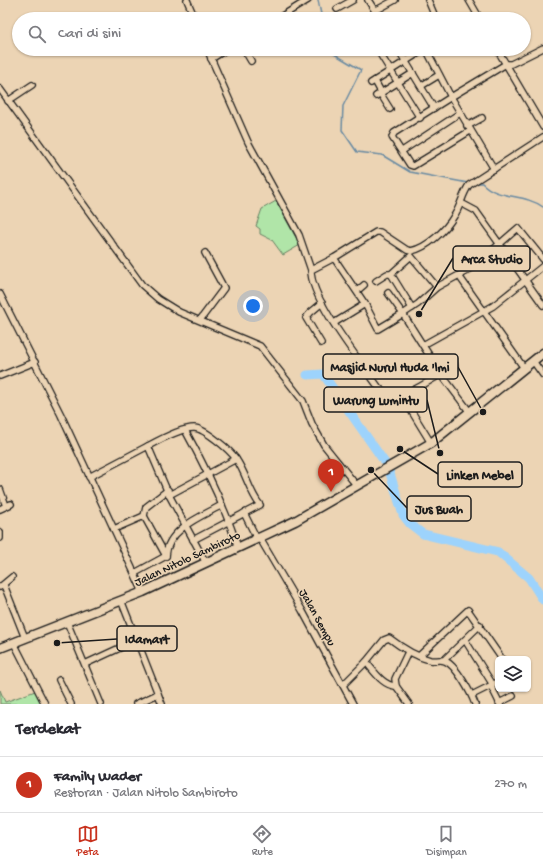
<!DOCTYPE html>
<html lang="id">
<head>
<meta charset="utf-8">
<style>
  body { margin:0; font-family:"Gochi Hand",sans-serif; background:#f2f2f3; color:#2b2b33 }
  .controls { position:absolute; right:12px; bottom:12px; display:grid; overflow:hidden; border-radius:6px; box-shadow:0 1px 3px #0004 }
  .controls button { width:36px; height:36px; display:grid; place-items:center; padding:0; border:0; border-bottom:1px solid #e1e1e2; background:#fff; color:#2b2b33; font:20px sans-serif }
  .you { position:absolute; left:253px; top:306px; width:14px; height:14px; margin:-10px; border:3px solid #fff; border-radius:50%; background:#1a73e8; box-shadow:0 0 0 6px #1a73e833 }
  .badge { display:grid; place-items:center; width:26px; height:26px; border-radius:50%; background:#c8321e; color:#fff; font-size:13px; font-weight:700 }
  .pin { position:absolute; translate:-50% -33px; filter:drop-shadow(0 1px 2px #0008) }
  .pin::after { content:''; position:absolute; top:21px; width:14px; height:12px; background:inherit; clip-path:polygon(0 0,100% 0,50% 100%) }
  .list { margin:0; padding:0; list-style:none }
  h2 { display:flex; justify-content:space-between; align-items:center; height:52px; margin:0; padding:0 16px; font-size:17px }
  h2 small { font-size:13px; font-weight:400; color:#7c7c81 }
  .list li { display:grid; grid-template-columns:26px 1fr auto; gap:12px; align-items:center; box-sizing:border-box; height:56px; padding:0 16px; border-top:1px solid #e1e1e2 }
  .list b { display:block; font-size:15px; white-space:nowrap }
  .list p { margin:0; font-size:13px; white-space:nowrap; color:#7c7c81 }
  .list em { font-size:13px; font-style:normal; color:#7c7c81 }
  .icon { flex:none; width:22px; height:22px; fill:none; stroke:currentColor; stroke-width:2; stroke-linecap:round; stroke-linejoin:round }
  .map { position:relative; flex:none; width:543px; height:704px; overflow:hidden }
  .search { position:absolute; background:#fff; box-shadow:0 1px 3px #0004; left:12px; right:12px; top:12px; height:44px; display:flex; align-items:center; gap:10px; box-sizing:border-box; padding:0 14px; border-radius:22px; color:#7c7c81; font-size:15px }
  .sheet { height:108px; background:#fff }
  nav { display:flex; justify-content:space-around; align-items:center; box-sizing:border-box; height:56px; border-top:1px solid #e1e1e2; background:#fff; font-size:11px; color:#7c7c81 }
  nav a { display:grid; justify-items:center; gap:2px }
  nav .on { color:#c8321e }
  .map>svg:first-child { display:block }
</style>
</head>
<body>
<div class="map">
<svg width="543" height="704" viewBox="0 0 543 704">
  <rect width="100%" height="100%" fill="#ecd4b4"/>
  <filter id="ink" filterUnits="userSpaceOnUse"><feTurbulence type="fractalNoise" baseFrequency=".025" numOctaves="2"/><feDisplacementMap in="SourceGraphic" scale="8" xChannelSelector="R" yChannelSelector="G"/><feConvolveMatrix kernelMatrix="1 2 1 2 8 2 1 2 1" color-interpolation-filters="sRGB"/></filter>
  <g filter="url(#ink)">
    <!-- green -->
    <g fill="#b0e5a8" stroke="#668062">
      <polygon points="276,201 300,245 283,255 272,240 260,234 260,229 256,226 262,209"/>
      <polygon points="0,690 5,702 38,690 43,704 0,704"/>
    </g>
    <g fill="none" stroke-linecap="round" stroke-linejoin="round">
      <!-- stream -->
      <g stroke="#698aa2" stroke-width="1.5">
        <polyline points="318,0 322,19"/>
        <polyline points="326,49 361,70 343,106 342,130 357,152 382,155 410,172 468,183"/>
        <path d="M476,183H482C498,200 524,193 543,207"/>
      </g>
      <!-- river -->
      <polyline stroke="#9dd3fc" stroke-width="9" points="307,375 323,374 388,467 403,515 410,524 423,534 498,552 529,578 543,600"/>
      <defs>
        <g id="street">
          <polyline points="187,0 195,19"/>
          <polyline points="368,0 375,11"/>
          <polyline points="428,0 436,19"/>
          <polyline points="469,0 480,19"/>
          <polyline points="337,9 353,0"/>
          <polyline points="277,19 308,0"/>
          <polyline points="369,19 377,14"/>
          <polyline points="380,19 375,11 395,0"/>
          <polyline points="207,49 248,142 299,235 311,270"/>
          <polyline points="244,49 251,61"/>
          <polyline points="377,49 420,118"/>
          <polyline points="398,49 434,108"/>
          <polyline points="426,49 451,97 394,133 392,137 410,165 413,166 470,131"/>
          <polyline points="497,49 543,127"/>
          <polyline points="211,59 227,49"/>
          <polyline points="375,81 381,92"/>
          <polyline points="371,83 425,49"/>
          <polyline points="421,86 439,75"/>
          <polyline points="0,89 142,285 158,299 179,312 260,346 303,401 312,424 324,445 357,486"/>
          <polyline points="380,93 390,109"/>
          <polyline points="376,96 413,73"/>
          <polyline points="8,101 32,85"/>
          <polyline points="467,126 482,118"/>
          <polyline points="402,151 460,113"/>
          <polyline points="494,169 451,97 506,64 511,64 543,48"/>
          <polyline points="461,203 476,211 543,305"/>
          <polyline points="472,253 479,261"/>
          <path d="M334,258L311,270C310,299 361,362 379,388L390,396C407,397 427,382 441,374"/>
          <polyline points="459,276 524,368"/>
          <polyline points="376,281 387,274 391,274"/>
          <polyline points="357,291 364,285"/>
          <polyline points="388,293 403,314 418,304 437,287 472,268 518,228 543,259"/>
          <polyline points="0,294 61,415 143,592"/>
          <polyline points="412,308 391,274 411,256 437,287"/>
          <polyline points="200,320 224,288 205,253"/>
          <polyline points="334,323 365,304"/>
          <polyline points="321,343 306,318 310,313 322,303"/>
          <polyline points="423,345 493,306 543,266"/>
          <polyline points="533,361 543,375"/>
          <polyline points="0,376 35,362"/>
          <polyline points="443,376 455,369 454,362"/>
          <polyline points="401,394 431,443"/>
          <path d="M469,411L441,374L403,314L378,329L365,304L334,258L376,232H380L407,250L411,251C427,248 446,230 454,216C461,206 462,195 469,185L543,137"/>
          <path d="M185,430C206,468 225,507 238,548"/>
          <path d="M148,446C159,440 182,428 194,428C204,428 230,450 236,459C246,473 249,491 260,505L193,540"/>
          <polyline points="89,477 148,446 169,495 206,563"/>
          <polyline points="0,489 6,506"/>
          <polyline points="169,495 236,459"/>
          <polyline points="0,509 11,504"/>
          <polyline points="244,513 257,539"/>
          <polyline points="144,516 166,556"/>
          <polyline points="114,529 144,516 146,507 168,490"/>
          <polyline points="0,532 0,538"/>
          <polyline points="258,538 262,542 302,610 353,704"/>
          <path d="M135,573L166,556C167,529 202,516 222,505"/>
          <polyline points="4,585 25,638"/>
          <polyline points="0,587 12,577"/>
          <polyline points="121,600 162,704"/>
          <polyline points="67,622 101,704"/>
          <polyline points="465,640 493,685"/>
          <polyline points="14,643 45,704"/>
          <polyline points="419,656 468,610 502,659"/>
          <polyline points="444,660 480,625"/>
          <path d="M366,662C374,671 383,686 396,686L395,679L408,652"/>
          <polyline points="85,664 137,640"/>
          <polyline points="59,680 71,704"/>
          <path d="M343,685L366,662L384,640L389,638C402,648 414,656 430,660C435,661 441,659 445,661C456,665 471,693 475,704"/>
          <polyline points="396,686 409,704"/>
          <polyline points="491,686 500,704"/>
          <polyline points="472,695 498,682"/>
          <polyline points="499,703 513,696"/>
          <polyline points="136,704 158,694"/>
        </g>
        <polyline id="secondary" points="0,648 143,592 295,521 431,443 543,353"/>
      </defs>
      <!-- street casing -->
      <use href="#street" stroke="#1c1c1c" stroke-width="8"/>
      <!-- secondary casing -->
      <use href="#secondary" stroke="#1c1c1c" stroke-width="11"/>
      <!-- street -->
      <use href="#street" stroke="#ecd4b4" stroke-width="5.5"/>
      <!-- secondary -->
      <use href="#secondary" stroke="#ecd4b4" stroke-width="8"/>
    </g>
  </g>
  <g text-anchor="middle" stroke-width="3" stroke-linejoin="round" paint-order="stroke">
    <!-- street labels -->
    <g font-size="12" fill="#1c1c1c" stroke="#ecd4b4">
      <text transform="translate(187 558) rotate(-25)" y="4">Jalan Nitolo Sambiroto</text>
      <text transform="translate(318 617) rotate(61)" y="4">Jalan Sempu</text>
    </g>
  </g>
  <!-- callouts -->
  <path fill="none" stroke="#1c1c1c" stroke-width="1.5" d="M419 314L453 258M483 412L458 367M440 453L427 400M400 449L438 474M371 470L407 508M57 643L117 639"/>
  <g fill="#1c1c1c" stroke="#ecd4b4" stroke-width="1.5">
    <circle cx="419" cy="314" r="4"/>
    <circle cx="483" cy="412" r="4"/>
    <circle cx="440" cy="453" r="4"/>
    <circle cx="400" cy="449" r="4"/>
    <circle cx="371" cy="470" r="4"/>
    <circle cx="57" cy="643" r="4"/>
  </g>
  <g fill="#ecd4b4" stroke="#1c1c1c" stroke-width="1.5">
    <rect x="453" y="246" width="77" height="25" rx="4"/>
    <rect x="323" y="354" width="135" height="25" rx="4"/>
    <rect x="324" y="387" width="103" height="25" rx="4"/>
    <rect x="438" y="462" width="84" height="25" rx="4"/>
    <rect x="407" y="496" width="64" height="25" rx="4"/>
    <rect x="117" y="626" width="60" height="25" rx="4"/>
  </g>
  <g font-size="13" text-anchor="middle" font-weight="bold" fill="#1c1c1c">
    <text x="492" y="263">Arca Studio</text>
    <text x="390" y="371">Masjid Nurul Huda 'lmi</text>
    <text x="376" y="404">Warung Lumintu</text>
    <text x="480" y="479">Linken Mebel</text>
    <text x="439" y="513">Jus Buah</text>
    <text x="147" y="643">Idamart</text>
  </g>
</svg>
<div class="controls">
<button><svg class="icon" aria-label="layers" viewBox="0 0 24 24"><path d="M12 4l9 5-9 5-9-5zM3 14l9 5 9-5"/></svg></button>
</div>
<div class="you"></div>
<div class="pin badge" style="left:331px;top:492px">1</div>
<div class="search"><svg class="icon" aria-label="search" viewBox="0 0 24 24"><circle cx="10" cy="10" r="6"/><path d="M15 15l6 6"/></svg>Cari di sini</div>
</div>
<section class="sheet">
<h2>Terdekat<small></small></h2>
<ul class="list">
<li><span class="badge">1</span><div><b>Family Wader</b><p>Restoran · Jalan Nitolo Sambiroto</p></div><em>270 m</em></li>
</ul>
</section>
<nav>
<a class="on"><svg class="icon" aria-label="map" viewBox="0 0 24 24"><path d="M3 6l6-2 6 2 6-2v14l-6 2-6-2-6 2zM9 4v14M15 6v14"/></svg>Peta</a>
<a><svg class="icon" aria-label="directions" viewBox="0 0 24 24"><path d="M12 3l9 9-9 9-9-9zM9 14v-3h6M13 9l2 2-2 2"/></svg>Rute</a>
<a><svg class="icon" aria-label="saved" viewBox="0 0 24 24"><path d="M7 4h10v16l-5-4-5 4z"/></svg>Disimpan</a>
</nav>
</body>
</html>
